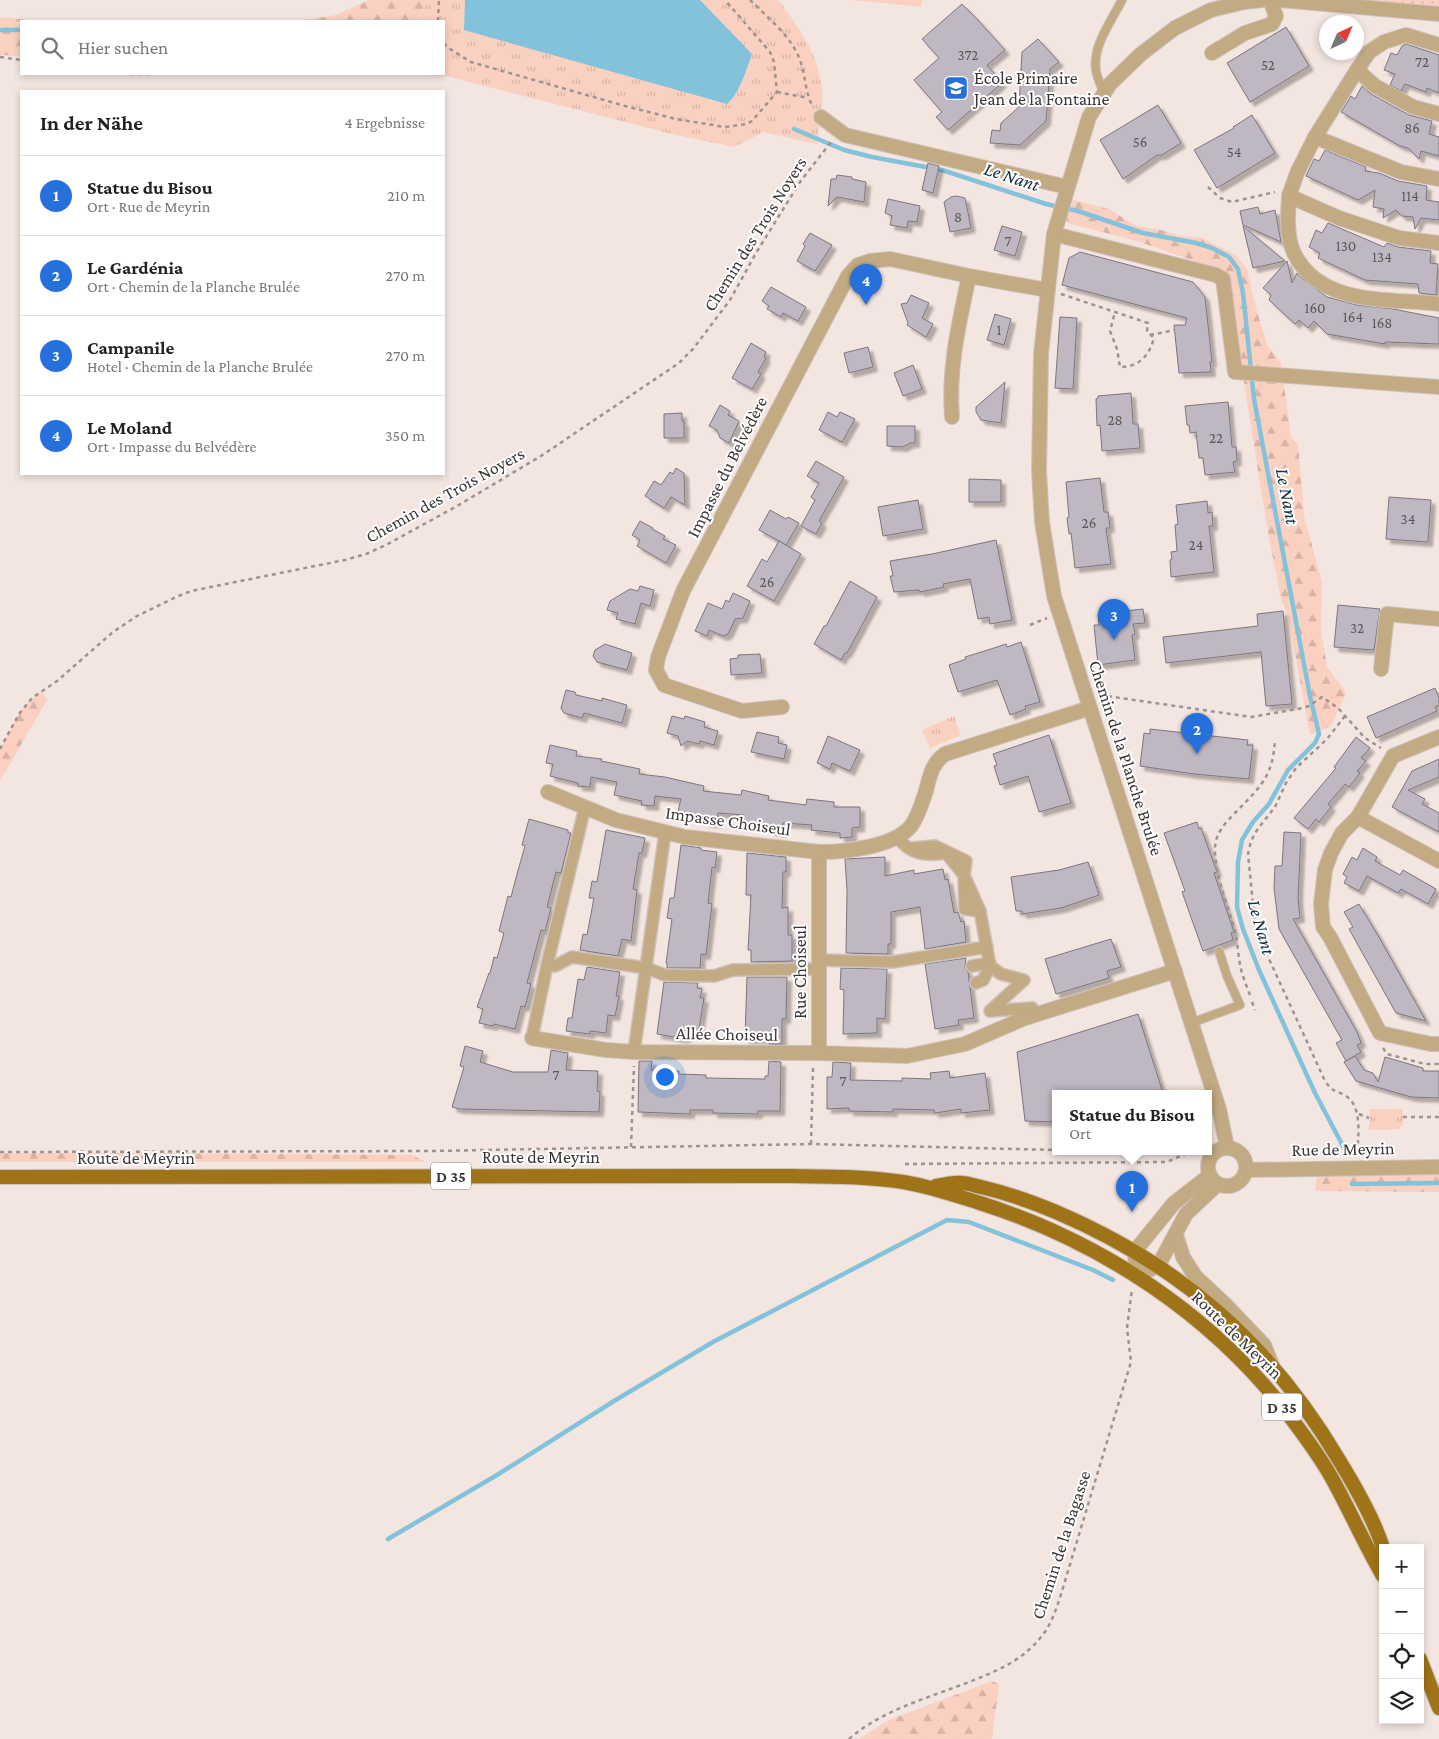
<!DOCTYPE html>
<html lang="de">
<head>
<meta charset="utf-8">
<style>
  body { margin:0; font-family:"Crimson Pro",serif; background:#f2f2f2; color:#222 }
  .controls { position:absolute; right:15px; bottom:15px; display:grid; overflow:hidden; border-radius:0px; box-shadow:0 2px 8px #0003 }
  .controls button { width:45px; height:45px; display:grid; place-items:center; padding:0; border:0; border-bottom:1px solid #e0e0e0; background:#fff; color:#222; font:25px sans-serif }
  .compass { position:absolute; left:1319px; top:15px; width:45px; height:45px; border-radius:50%; background:#fff; box-shadow:0 2px 8px #0003; rotate:44deg }
  .you { position:absolute; left:664px; top:1076px; width:18px; height:18px; margin:-12px; border:4px solid #fff; border-radius:50%; background:#1a73e8; box-shadow:0 0 0 8px #1a73e833 }
  .badge { display:grid; place-items:center; width:32px; height:32px; border-radius:50%; background:#2670dc; color:#fff; font-size:16px; font-weight:700 }
  .pin { position:absolute; translate:-50% -41px; filter:drop-shadow(0 1px 2px #0008) }
  .pin::after { content:''; position:absolute; top:26px; width:18px; height:15px; background:inherit; clip-path:polygon(0 0,100% 0,50% 100%) }
  .popup { position:absolute; left:1052px; top:1090px; width:160px; height:65px; box-sizing:border-box; display:grid; place-content:center; border-radius:0px; background:#fff; filter:drop-shadow(0 1px 4px #0005); font-size:16px; white-space:nowrap; color:#767676 }
  .popup b { font-size:19px; color:#222 }
  .popup::after { content:''; position:absolute; left:50%; top:100%; margin-left:-10px; border:10px solid transparent; border-top-color:#fff }
  .list { margin:0; padding:0; list-style:none }
  h2 { display:flex; justify-content:space-between; align-items:center; height:65px; margin:0; padding:0 20px; font-size:21px }
  h2 small { font-size:16px; font-weight:400; color:#767676 }
  .list li { display:grid; grid-template-columns:32px 1fr auto; gap:15px; align-items:center; box-sizing:border-box; height:80px; padding:0 20px; border-top:1px solid #e0e0e0 }
  .list b { display:block; font-size:19px; white-space:nowrap }
  .list p { margin:0; font-size:16px; white-space:nowrap; color:#767676 }
  .list em { font-size:16px; font-style:normal; color:#767676 }
  .icon { flex:none; width:28px; height:28px; fill:none; stroke:currentColor; stroke-width:2; stroke-linecap:round; stroke-linejoin:round }
  .map { position:relative; flex:none; width:1439px; height:1739px; overflow:hidden }
  .search { position:absolute; background:#fff; box-shadow:0 2px 8px #0003; left:20px; top:20px; width:425px; height:55px; display:flex; align-items:center; gap:12px; box-sizing:border-box; padding:0 18px; border-radius:0px; color:#767676; font-size:19px }
  .panel { position:absolute; background:#fff; box-shadow:0 2px 8px #0003; left:20px; top:90px; width:425px; height:385px; border-radius:0px }
  .map>svg:first-child { display:block }
</style>
</head>
<body>
<div class="map">
<svg width="1439" height="1739" viewBox="0 0 1439 1739">
  <defs>
    <pattern id="grass-tufts" width="24" height="20" patternUnits="userSpaceOnUse" patternTransform="scale(1.25)"><rect width="24" height="20" fill="#fad0c1"/><path d="M3 7l-1-3M5 7V3M7 7l1-3M15 17l-1-3M17 17v-4M19 17l1-3" fill="none" stroke="#d7b3a6"/></pattern>
    <pattern id="forest-firs" width="22" height="20" patternUnits="userSpaceOnUse" patternTransform="scale(1.25)"><rect width="22" height="20" fill="#fad0c1"/><path d="M5 1l3.5 6h-7zM16 11l3.5 6h-7z" fill="#d7b3a6"/></pattern>
    <pattern id="garden-dots" width="8" height="8" patternUnits="userSpaceOnUse" patternTransform="scale(1.25)"><rect width="8" height="8" fill="#fad0c1"/><path d="M2 2h.1M6 6h.1" fill="none" stroke="#d7b3a6" stroke-width="1.8" stroke-linecap="round"/></pattern>
    <filter id="shadow"><feDropShadow dx="4.5" dy="4.5" stdDeviation="1" flood-color="#0004"/></filter>
  </defs>
  <rect width="100%" height="100%" fill="#f3e5df"/>
  <!-- grass -->
  <g fill="url(#grass-tufts)">
    <path d="M428,0H778C799,27 821,58 822,93C823,110 819,127 817,144L763,132L734,147L672,134L446,76L410,74H444V21H418Z"/>
    <polygon points="954,716 961,735 930,748 922,730"/>
    <polygon points="1370,1109 1403,1109 1403,1124 1399,1129 1369,1130"/>
  </g>
  <!-- forest -->
  <g fill="url(#forest-firs)">
    <polygon points="369,0 428,0 418,21 294,21 333,16"/>
    <polygon points="0,17 41,21 21,21 21,56 0,55"/>
    <polygon points="1073,200 1109,209 1136,226 1161,230 1181,236 1202,238 1235,255 1247,269 1254,301 1267,345 1281,363 1291,437 1298,444 1304,516 1322,582 1321,629 1327,667 1346,693 1331,726 1310,735 1288,616 1281,599 1268,532 1237,339 1211,267 1137,241 1068,223 1065,219"/>
    <polygon points="41,692 47,700 0,781 0,749 19,714 27,704"/>
    <polygon points="0,1153 158,1153 412,1155 426,1162 0,1162"/>
    <polygon points="1439,1172 1439,1192 1315,1191 1317,1176"/>
    <polygon points="992,1681 999,1684 992,1739 859,1739 889,1720"/>
  </g>
  <!-- garden -->
  <polygon fill="url(#garden-dots)" points="1362,0 1439,0 1439,11 1364,0"/>
  <!-- pitch -->
  <polygon fill="#fad0c1" points="852,0 922,0 921,7"/>
  <!-- water -->
  <path fill="#83c2db" d="M465,0H700L752,54C747,68 739,95 727,104L464,30Z"/>
  <g fill="none" stroke-linecap="round" stroke-linejoin="round">
    <!-- stream -->
    <g stroke="#83c2db" stroke-width="4.5">
      <polyline points="0,30 21,30"/>
      <polyline points="794,129 844,150 872,157 942,170 1046,204 1078,211 1143,233 1196,243 1212,248 1229,257 1238,269 1243,293 1254,399 1310,696 1319,734 1315,743 1288,770 1269,804 1253,822 1242,840 1238,862 1237,907 1243,929 1259,970 1315,1093 1344,1148"/>
      <polyline points="1352,1184 1439,1183"/>
      <polyline points="388,1539 497,1475 614,1401 713,1342 947,1220 969,1222 1093,1270 1113,1280"/>
    </g>
  </g>
  <!-- building -->
  <g fill="#bfb7c2" stroke="#7d757f" filter="url(#shadow)">
    <polygon points="962,4 977,19 1005,50 987,65 1002,83 948,130 936,117 942,112 914,80 939,58 922,39"/>
    <polygon points="1286,27 1309,66 1250,102 1227,63"/>
    <polygon points="1038,39 1059,62 1050,69 1046,121 1020,145 990,143 992,130 1000,131 1001,123 1019,107 1022,52"/>
    <polygon points="1406,44 1439,55 1439,93 1427,88 1426,92 1405,84 1401,91 1390,85 1395,74 1384,70 1391,53 1397,55 1402,46"/>
    <polygon points="1362,86 1371,94 1409,115 1432,121 1429,134 1439,137 1439,156 1421,151 1419,159 1408,148 1400,146 1341,112 1351,96 1355,99"/>
    <polygon points="1158,105 1181,143 1162,155 1157,155 1123,179 1100,140"/>
    <polygon points="1252,115 1275,153 1217,188 1194,150 1234,128 1233,127"/>
    <polygon points="1325,150 1366,167 1365,171 1379,173 1398,181 1427,186 1426,200 1439,202 1439,220 1421,218 1415,229 1413,217 1402,216 1396,210 1383,218 1384,209 1373,207 1375,190 1358,200 1306,176 1314,159 1319,161"/>
    <polygon points="928,163 939,166 933,193 922,190"/>
    <polygon points="837,175 852,177 852,179 866,182 864,202 837,197 828,206 831,179 836,179"/>
    <polygon points="957,196 965,198 971,228 950,232 944,202 951,197"/>
    <polygon points="888,199 920,206 917,222 908,221 907,228 890,225 892,216 885,213"/>
    <polygon points="1258,207 1260,214 1275,210 1281,242 1243,225 1240,211"/>
    <polygon points="1328,223 1384,247 1387,243 1398,247 1431,251 1430,263 1438,264 1436,295 1419,293 1418,284 1365,280 1318,258 1320,253 1309,247 1316,230 1322,233"/>
    <polygon points="1002,226 1022,232 1015,256 994,250"/>
    <polygon points="1243,226 1285,261 1253,268"/>
    <polygon points="810,233 832,245 815,271 797,261 805,246 803,244"/>
    <polygon points="1080,252 1193,282 1205,297 1212,362 1210,362 1211,372 1179,373 1174,325 1185,325 1187,318 1062,285 1069,258"/>
    <polygon points="1287,261 1292,283 1297,273 1300,277 1327,297 1357,305 1393,309 1439,318 1439,344 1385,342 1385,344 1327,334 1314,321 1308,328 1299,320 1295,324 1269,300 1271,295 1263,288"/>
    <polygon points="771,287 806,307 798,321 783,313 781,317 767,309 769,306 762,301"/>
    <polygon points="911,295 929,303 922,318 933,324 926,337 907,325 908,323 901,304 907,303"/>
    <polygon points="995,314 1011,319 1004,345 987,340"/>
    <polygon points="1060,317 1077,318 1073,389 1055,388"/>
    <polygon points="751,343 766,352 764,357 766,358 758,372 761,374 752,389 732,378"/>
    <polygon points="868,347 873,367 849,373 844,353"/>
    <polygon points="913,365 922,389 903,396 894,373"/>
    <polygon points="1005,382 1001,423 981,420 976,412 976,407"/>
    <polygon points="1131,393 1133,424 1138,424 1140,448 1102,451 1100,425 1097,426 1096,399 1098,398 1098,396"/>
    <polygon points="1228,402 1232,447 1236,447 1237,461 1233,462 1235,472 1205,475 1203,458 1199,458 1196,432 1190,433 1189,425 1187,425 1185,406"/>
    <polygon points="720,405 730,411 728,415 739,421 729,443 720,438 717,430 709,426"/>
    <polygon points="828,412 837,417 840,412 855,419 842,442 819,430"/>
    <polygon points="682,413 682,421 684,422 684,438 664,438 664,414"/>
    <polygon points="887,426 915,426 915,443 910,443 903,447 887,446"/>
    <polygon points="816,461 844,477 819,521 822,523 816,534 801,526 815,500 811,497 819,483 807,476"/>
    <polygon points="676,468 684,473 685,505 671,497 664,508 645,496 654,481 661,485 670,472 673,474"/>
    <polygon points="1100,478 1104,512 1108,512 1110,528 1106,528 1111,564 1075,568 1071,533 1069,534 1067,518 1069,517 1066,482"/>
    <polygon points="969,479 1001,480 1001,502 969,502"/>
    <polygon points="1389,497 1431,500 1428,542 1386,539"/>
    <polygon points="918,500 923,529 883,536 878,507"/>
    <polygon points="1207,501 1208,513 1212,512 1213,526 1209,526 1214,572 1171,577 1170,560 1172,559 1171,552 1177,551 1175,525 1178,524 1176,505"/>
    <polygon points="770,510 786,519 788,517 799,523 786,545 759,530"/>
    <polygon points="640,521 653,528 652,529 665,536 663,539 676,545 666,563 637,546 640,540 632,535"/>
    <polygon points="996,540 1012,620 990,624 989,617 978,619 970,579 943,584 944,587 920,592 919,590 894,592 890,576 893,576 890,561 932,554"/>
    <polygon points="779,541 801,554 774,601 747,586 762,559 767,562"/>
    <polygon points="850,581 877,597 847,653 845,653 841,660 814,644 824,626 826,626"/>
    <polygon points="640,586 654,590 650,606 641,603 635,624 616,619 618,613 607,610 610,601 630,589 638,591"/>
    <polygon points="733,593 750,601 743,618 735,619 728,634 723,636 709,630 707,636 695,631 708,603 722,609 726,600 729,602"/>
    <polygon points="1338,605 1380,609 1374,650 1334,647"/>
    <polygon points="1143,609 1145,623 1133,624 1135,634 1132,635 1135,660 1098,665 1094,625 1099,625 1098,614"/>
    <polygon points="1283,611 1292,704 1266,706 1261,652 1166,663 1163,637 1258,626 1257,614"/>
    <polygon points="1021,642 1040,702 1025,706 1026,709 1010,715 997,680 958,692 949,665 966,659 965,657 994,648 1006,644 1007,647"/>
    <polygon points="605,644 632,653 627,670 597,662 593,656 595,650"/>
    <polygon points="760,654 762,673 731,675 730,659 738,658 738,655"/>
    <polygon points="1435,688 1439,698 1439,705 1435,707 1437,711 1376,738 1367,717"/>
    <polygon points="566,690 575,692 576,695 594,699 602,701 602,698 627,705 622,723 584,713 582,718 564,713 561,708"/>
    <polygon points="672,716 684,719 685,716 705,722 704,727 718,731 714,745 700,741 699,744 687,741 681,746 678,736 667,733"/>
    <polygon points="1150,729 1248,740 1247,745 1253,745 1249,779 1194,774 1140,766 1144,733 1150,734"/>
    <polygon points="757,732 779,737 778,743 787,745 784,759 751,752"/>
    <polygon points="1049,735 1071,803 1039,812 1028,776 1000,785 994,766 997,765 993,754"/>
    <polygon points="828,736 860,750 850,771 832,763 830,769 817,763"/>
    <polygon points="1356,737 1370,748 1361,758 1366,761 1357,771 1360,773 1349,787 1345,784 1328,804 1331,807 1319,822 1316,819 1308,829 1294,818 1336,768 1334,767"/>
    <polygon points="550,745 577,751 576,756 602,759 601,761 640,769 639,774 665,777 704,786 703,791 741,795 742,790 769,796 768,800 806,805 807,799 834,802 834,807 860,807 860,827 852,828 852,837 840,838 840,833 811,830 812,825 783,823 782,832 770,831 771,827 742,821 744,815 718,813 717,823 705,822 706,818 678,811 681,799 655,796 654,806 641,805 642,801 614,795 617,782 591,777 590,787 578,786 578,783 550,776 553,764 546,763"/>
    <polygon points="1439,759 1439,777 1408,790 1425,799 1422,804 1439,813 1439,832 1392,807 1412,771"/>
    <polygon points="529,819 568,830 568,833 571,833 561,873 556,872 547,907 551,908 545,931 541,930 527,983 531,984 525,1007 521,1006 515,1029 494,1024 493,1026 479,1023 483,1009 477,1007 489,973 490,973 494,957 497,958 504,933 499,931 508,896 511,897 517,874 525,846 522,845"/>
    <polygon points="1197,822 1199,829 1201,828 1217,872 1214,873 1234,932 1231,933 1233,940 1203,951 1182,892 1185,891 1164,833"/>
    <polygon points="606,830 645,838 642,853 639,853 633,889 637,890 631,941 622,939 618,956 580,950 583,934 587,935 594,898 589,898 592,881 597,882"/>
    <polygon points="1284,832 1301,833 1298,898 1300,918 1293,919 1357,1032 1361,1043 1357,1045 1361,1052 1346,1061 1336,1043 1342,1040 1279,929 1274,888 1275,866 1282,866"/>
    <polygon points="681,845 701,848 701,850 717,852 715,868 712,867 708,903 712,904 706,955 701,954 700,968 667,968 667,963 666,963 672,919 667,918 670,898 674,898"/>
    <polygon points="1363,848 1377,857 1375,861 1400,875 1403,870 1436,889 1428,904 1401,889 1398,893 1367,876 1359,891 1344,883 1347,877 1343,874 1352,857 1357,860"/>
    <polygon points="747,853 786,857 786,872 783,872 782,908 788,907 788,935 792,935 792,961 751,962 751,950 748,950 751,895 746,895"/>
    <polygon points="885,857 885,876 914,870 914,874 943,869 945,880 948,879 954,913 958,912 961,922 964,921 966,942 925,949 920,907 891,912 891,944 888,944 888,954 846,953 847,890 845,859"/>
    <polygon points="1088,862 1099,895 1061,908 1022,914 1022,911 1016,911 1011,877 1059,870"/>
    <polygon points="1359,904 1380,939 1426,1021 1396,1013 1349,929 1353,927 1344,912"/>
    <polygon points="1111,939 1121,967 1107,971 1109,978 1056,994 1045,959"/>
    <polygon points="966,958 965,967 968,972 974,1018 958,1020 959,1025 935,1029 925,964"/>
    <polygon points="587,967 620,972 616,996 619,996 615,1016 608,1015 606,1033 590,1031 590,1034 566,1031 568,1018 572,1018 578,979 584,980"/>
    <polygon points="841,968 887,969 885,1019 877,1018 877,1033 843,1034 844,990 840,989"/>
    <polygon points="747,977 787,977 786,1019 782,1019 782,1044 769,1044 769,1039 745,1039"/>
    <polygon points="664,982 698,983 697,988 702,989 700,998 704,998 698,1035 686,1033 686,1038 680,1038 657,1034"/>
    <polygon points="1138,1014 1163,1093 1056,1093 1056,1122 1025,1121 1017,1052"/>
    <polygon points="465,1046 483,1051 480,1062 513,1072 548,1072 551,1050 568,1053 566,1070 598,1071 597,1091 600,1092 599,1112 459,1109 452,1107 464,1067 460,1066"/>
    <polygon points="1355,1056 1364,1070 1373,1073 1378,1082 1385,1057 1423,1068 1423,1071 1439,1071 1439,1098 1411,1097 1356,1081 1344,1062"/>
    <polygon points="639,1061 652,1061 651,1070 679,1071 679,1074 706,1075 706,1078 765,1079 765,1076 768,1076 769,1061 781,1062 780,1111 758,1111 758,1114 713,1113 713,1110 690,1110 690,1114 638,1112"/>
    <polygon points="833,1062 851,1063 850,1080 902,1081 902,1078 931,1079 930,1073 949,1071 950,1078 985,1073 990,1110 961,1113 961,1109 935,1113 934,1110 893,1109 893,1112 849,1111 849,1108 827,1109 827,1077 832,1077"/>
  </g>
  <g fill="none" stroke-linecap="round" stroke-linejoin="round">
    <defs>
      <g id="service">
        <path d="M1104,93C1101,86 1097,78 1096,70C1092,46 1112,20 1122,0"/>
        <polyline points="1191,1023 1240,1005 1227,976 1219,951"/>
      </g>
      <g id="pedestrian">
        <path d="M898,838C912,855 924,856 946,853L964,875L965,909L980,911L990,966L1001,974L1024,980L990,1011L1032,1008L1035,1016"/>
        <polyline points="913,848 935,846 966,861 964,875 980,911"/>
        <polyline points="819,960 892,962 987,947"/>
        <polyline points="547,965 555,966 572,957 646,968 665,975 714,976 733,970 819,969"/>
        <polyline points="972,966 990,963"/>
        <polyline points="976,983 983,980 990,966"/>
        <polyline points="532,1038 547,965 585,807"/>
        <polyline points="634,1052 665,833"/>
      </g>
      <g id="minor">
        <polyline points="1280,0 1439,14"/>
        <polyline points="1439,45 1406,35 1384,42 1369,52 1357,70 1375,86 1413,107 1439,114"/>
        <polyline points="1212,53 1245,33 1272,24 1276,16 1270,0"/>
        <polyline points="1357,70 1315,137 1401,172 1439,179"/>
        <polyline points="821,117 845,135 1067,187"/>
        <polyline points="1315,137 1297,173 1289,196 1339,218 1399,238 1439,243"/>
        <path d="M1289,196C1288,213 1286,237 1294,253C1320,307 1390,298 1439,304"/>
        <polyline points="1054,234 1216,275 1223,279 1235,372 1439,387"/>
        <path d="M952,417C948,369 959,323 969,276"/>
        <polyline points="1381,669 1387,614 1439,619"/>
        <polyline points="782,707 742,711 664,685 656,670 658,657 683,591 848,276 858,265 870,261 890,259 969,276 1047,290"/>
        <path d="M1090,708L945,754C930,765 930,778 925,794C921,805 918,817 911,826C894,847 845,852 819,852V1053L907,1056L965,1044L1025,1018L1175,971"/>
        <polyline points="1439,737 1393,756 1358,817 1342,833 1331,853 1325,870 1321,904 1323,927 1330,937 1380,1033 1431,1044 1439,1044"/>
        <polyline points="548,792 616,820 685,837 819,852"/>
        <polyline points="1358,817 1439,861"/>
        <polyline points="532,1038 606,1050 634,1052 819,1053"/>
        <polyline points="1227,1147 1219,1109 1054,596 1042,522 1039,471 1041,354 1054,234 1089,117 1110,84 1141,54 1175,28 1211,10 1244,2 1263,0"/>
        <circle cx="1227" cy="1167" r="19"/>
        <polyline points="1247,1170 1439,1167"/>
        <polyline points="1210,1175 1174,1203 1135,1251 1136,1276 1158,1266 1186,1214 1218,1184"/>
        <polyline points="1176,1235 1183,1257 1195,1276 1225,1304 1264,1345 1272,1365"/>
      </g>
      <g id="primary">
        <path d="M0,1177L792,1176C829,1177 866,1176 903,1182C929,1186 954,1195 980,1203C1102,1242 1213,1315 1291,1418C1306,1438 1322,1459 1334,1482C1351,1513 1365,1545 1383,1576"/>
        <path d="M936,1186C944,1185 954,1182 962,1183C968,1183 975,1186 981,1187C1007,1193 1032,1202 1056,1212C1180,1265 1270,1343 1339,1460C1355,1486 1374,1519 1383,1548"/>
        <polyline points="1420,1659 1439,1708"/>
      </g>
    </defs>
    <!-- service casing -->
    <use href="#service" stroke="#cec2bd" stroke-width="10"/>
    <!-- pedestrian casing -->
    <use href="#pedestrian" stroke="#cec2bd" stroke-width="14"/>
    <!-- minor casing -->
    <use href="#minor" stroke="#cec2bd" stroke-width="16"/>
    <!-- primary casing -->
    <use href="#primary" stroke="#cec2bd" stroke-width="16"/>
    <!-- path -->
    <g stroke="#9e938f" stroke-width="2.5" stroke-dasharray="4 4" stroke-linecap="butt">
      <path d="M750,0C768,18 793,37 801,63C806,78 805,93 813,107"/>
      <polyline points="438,21 439,0"/>
      <polyline points="444,43 447,47 471,62 625,106 676,119 725,127 747,124 752,121 777,92 774,62 770,52 725,0"/>
      <polyline points="0,57 21,60"/>
      <polyline points="130,74 151,74"/>
      <polyline points="777,92 808,98"/>
      <polyline points="1208,187 1220,198 1232,202 1275,192"/>
      <path d="M1061,294L1148,323L1147,331L1154,338C1149,356 1139,367 1120,367L1117,349L1110,331L1115,312"/>
      <polyline points="1150,335 1175,330"/>
      <polyline points="1030,625 1047,618"/>
      <polyline points="1100,695 1251,717 1303,708 1309,706 1322,697 1338,708 1365,738 1381,748"/>
      <path d="M1345,716L1327,739L1296,768L1286,783L1275,807L1257,830L1251,841L1248,854L1255,925L1258,935L1325,1081C1334,1094 1335,1089 1346,1096C1363,1107 1358,1138 1357,1155"/>
      <polyline points="0,749 19,714 32,698 57,681 113,632 137,616 176,597 191,591 345,560 366,554 386,545 457,506 541,456 679,363 693,349 730,300 756,253 800,182 831,142"/>
      <path d="M1250,995C1247,987 1243,978 1241,969C1238,957 1238,944 1235,931C1229,908 1207,857 1218,835C1222,826 1230,818 1237,811C1262,785 1273,776 1275,739"/>
      <polyline points="1252,1002 1255,1010"/>
      <polyline points="1383,1048 1387,1054 1425,1064 1439,1064"/>
      <polyline points="1359,1114 1369,1118"/>
      <polyline points="1403,1117 1439,1117"/>
      <polyline points="811,1144 813,1068"/>
      <polyline points="631,1147 634,1066"/>
      <polyline points="1068,1151 1185,1154 1214,1152"/>
      <polyline points="0,1152 432,1151 811,1144 1056,1150"/>
      <polyline points="905,1164 1167,1162 1185,1154 1187,1151"/>
      <path d="M849,1739C882,1710 928,1698 969,1682C997,1671 1022,1661 1042,1636C1052,1623 1057,1607 1062,1591L1131,1362L1127,1328L1132,1289"/>
    </g>
    <!-- service -->
    <use href="#service" stroke="#c2aa82" stroke-width="8"/>
    <!-- pedestrian -->
    <use href="#pedestrian" stroke="#c2aa82" stroke-width="11"/>
    <!-- minor -->
    <use href="#minor" stroke="#c2aa82" stroke-width="14"/>
    <!-- primary -->
    <use href="#primary" stroke="#9f7318" stroke-width="14"/>
  </g>
  <!-- icons -->
  <defs>
    <symbol id="school-square" viewBox="-11 -11 22 22"><rect x="-9" y="-9" width="18" height="18" rx="4" fill="#2670dc" stroke="#fff"/><path d="M0-5L7-2L0 1L-7-2ZM-4 1L0 2.5L4 1V4Q0 6-4 4Z" fill="#fff"/></symbol>
  </defs>
  <g fill-rule="evenodd">
    <use href="#school-square" x="942" y="74" width="28" height="28"/>
  </g>
  <g text-anchor="middle" stroke-width="4" stroke-linejoin="round" paint-order="stroke">
    <!-- number labels -->
    <g font-size="15" fill="#5c5657">
      <text x="968" y="60">372</text>
      <text x="1422" y="67">72</text>
      <text x="1268" y="70">52</text>
      <text x="1412" y="133">86</text>
      <text x="1140" y="147">56</text>
      <text x="1234" y="157">54</text>
      <text x="1410" y="201">114</text>
      <text x="958" y="222">8</text>
      <text x="1008" y="246">7</text>
      <text x="1346" y="251">130</text>
      <text x="1382" y="262">134</text>
      <text x="1315" y="313">160</text>
      <text x="1353" y="322">164</text>
      <text x="1382" y="328">168</text>
      <text x="999" y="335">1</text>
      <text x="1115" y="425">28</text>
      <text x="1216" y="443">22</text>
      <text x="1408" y="524">34</text>
      <text x="1089" y="528">26</text>
      <text x="1196" y="550">24</text>
      <text x="767" y="587">26</text>
      <text x="1357" y="633">32</text>
      <text x="556" y="1080">7</text>
      <text x="843" y="1086">7</text>
    </g>
    <!-- shield labels -->
    <g fill="#fff" stroke="#767270" stroke-width="1">
      <rect x="431" y="1162.5" width="40" height="27" rx="4"/>
      <rect x="1262" y="1393.5" width="40" height="27" rx="4"/>
    </g>
    <g font-size="16" font-weight="bold" fill="#3b3533">
      <text x="451" y="1182">D 35</text>
      <text x="1282" y="1413">D 35</text>
    </g>
    <!-- poi labels -->
    <g font-size="18" fill="#3b3533" stroke="#fff" text-anchor="start">
      <text x="974" y="84">École Primaire<tspan x="974" dy="21">Jean de la Fontaine</tspan></text>
    </g>
    <!-- street labels -->
    <g font-size="18" fill="#3b3533" stroke="#fff">
      <text transform="translate(755 234) rotate(-58)" y="6">Chemin des Trois Noyers</text>
      <text transform="translate(727 467) rotate(-63)" y="6">Impasse du Belvédère</text>
      <text transform="translate(445 495) rotate(-29)" y="6">Chemin des Trois Noyers</text>
      <text transform="translate(1126 758) rotate(72)" y="6">Chemin de la Planche Brulée</text>
      <text transform="translate(728 821) rotate(8)" y="6">Impasse Choiseul</text>
      <text transform="translate(800 972) rotate(-90)" y="6">Rue Choiseul</text>
      <text transform="translate(727 1034) rotate(1)" y="6">Allée Choiseul</text>
      <text transform="translate(1343 1149) rotate(-1)" y="6">Rue de Meyrin</text>
      <text x="541" y="1163">Route de Meyrin</text>
      <text x="136" y="1164">Route de Meyrin</text>
      <text transform="translate(1237 1335) rotate(44)" y="6">Route de Meyrin</text>
      <text transform="translate(1061 1545) rotate(-72)" y="6">Chemin de la Bagasse</text>
    </g>
    <!-- water labels -->
    <g font-size="19" font-style="italic" fill="#12313c" stroke="#fff">
      <text transform="translate(1012 176) rotate(18)" y="7">Le Nant</text>
      <text transform="translate(1288 496) rotate(79)" y="7">Le Nant</text>
      <text transform="translate(1262 927) rotate(74)" y="7">Le Nant</text>
    </g>
  </g>
</svg>
<div class="controls">
<button>+</button>
<button>−</button>
<button><svg class="icon" aria-label="locate" viewBox="0 0 24 24"><circle cx="12" cy="12" r="6"/><path d="M12 2v4M12 18v4M2 12h4M18 12h4"/></svg></button>
<button><svg class="icon" aria-label="layers" viewBox="0 0 24 24"><path d="M12 4l9 5-9 5-9-5zM3 14l9 5 9-5"/></svg></button>
</div>
<svg class="compass" viewBox="-18 -18 36 36"><path d="M0-13l5 13h-10z" fill="#e53935"/><path d="M0 13l5-13h-10z" fill="#767676"/></svg>
<div class="you"></div>
<div class="pin badge" style="left:1132px;top:1212px">1</div>
<div class="popup"><b>Statue du Bisou</b>Ort</div>
<div class="pin badge" style="left:1197px;top:754px">2</div>
<div class="pin badge" style="left:1114px;top:640px">3</div>
<div class="pin badge" style="left:866px;top:305px">4</div>
<div class="search"><svg class="icon" aria-label="search" viewBox="0 0 24 24"><circle cx="10" cy="10" r="6"/><path d="M15 15l6 6"/></svg>Hier suchen</div>
<section class="panel">
<h2>In der Nähe<small>4 Ergebnisse</small></h2>
<ul class="list">
<li><span class="badge">1</span><div><b>Statue du Bisou</b><p>Ort · Rue de Meyrin</p></div><em>210 m</em></li>
<li><span class="badge">2</span><div><b>Le Gardénia</b><p>Ort · Chemin de la Planche Brulée</p></div><em>270 m</em></li>
<li><span class="badge">3</span><div><b>Campanile</b><p>Hotel · Chemin de la Planche Brulée</p></div><em>270 m</em></li>
<li><span class="badge">4</span><div><b>Le Moland</b><p>Ort · Impasse du Belvédère</p></div><em>350 m</em></li>
</ul>
</section>
</div>
</body>
</html>
